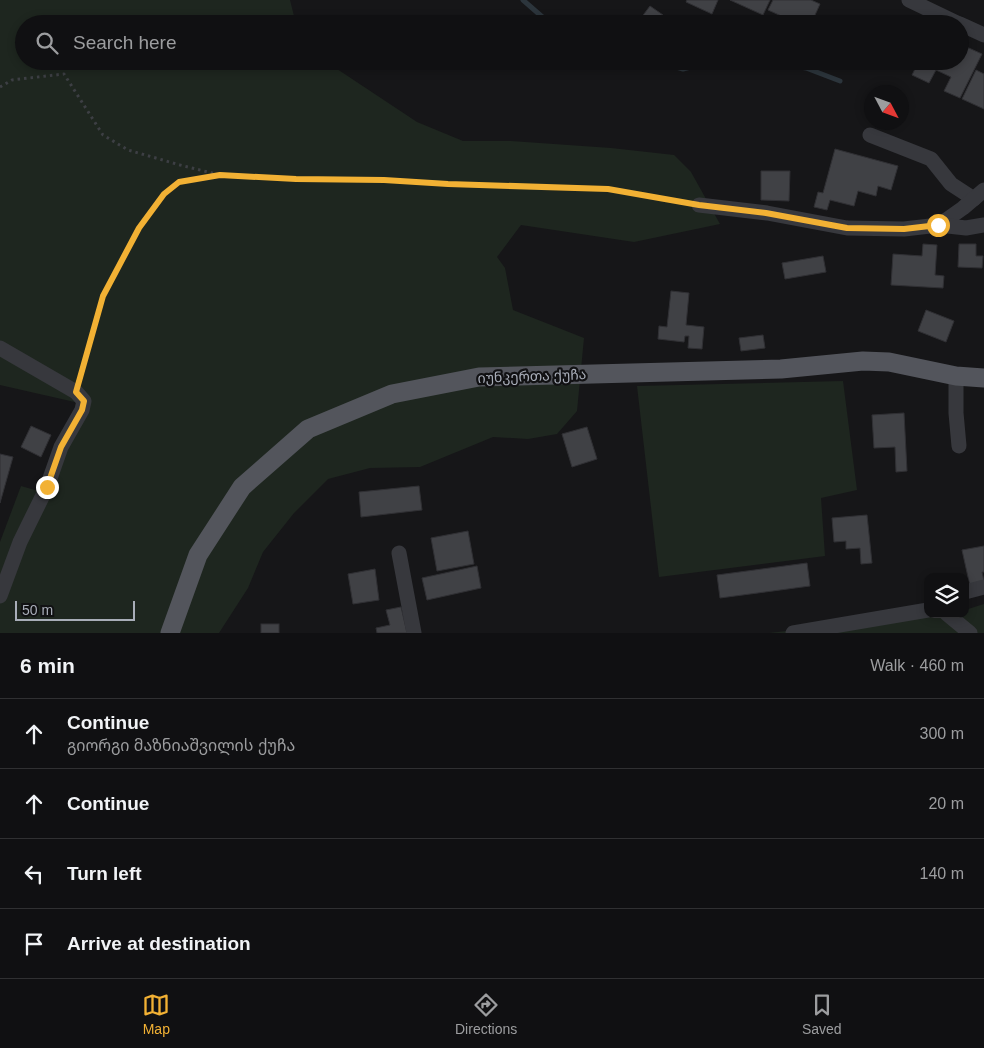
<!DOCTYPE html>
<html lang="en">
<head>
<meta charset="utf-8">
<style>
  body { margin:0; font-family:Helvetica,"Noto Sans Georgian",sans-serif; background:#19191b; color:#f1f3f6 }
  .controls { position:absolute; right:15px; bottom:15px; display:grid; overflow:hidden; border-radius:10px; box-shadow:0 2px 8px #0003 }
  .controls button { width:45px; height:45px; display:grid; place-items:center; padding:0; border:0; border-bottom:1px solid #303032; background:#101012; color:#f1f3f6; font:25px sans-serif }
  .compass { position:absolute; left:864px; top:85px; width:45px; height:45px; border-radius:50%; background:#101012; box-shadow:0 2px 8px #0003; rotate:131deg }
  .scale { position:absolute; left:15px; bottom:12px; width:120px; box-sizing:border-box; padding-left:5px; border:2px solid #a8adb8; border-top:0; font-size:14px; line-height:18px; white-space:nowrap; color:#a8adb8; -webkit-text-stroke:4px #111113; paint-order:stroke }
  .stop { position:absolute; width:15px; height:15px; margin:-11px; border:4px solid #f2b134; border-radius:50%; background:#fff }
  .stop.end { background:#f2b134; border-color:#fff; box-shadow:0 1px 5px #0008 }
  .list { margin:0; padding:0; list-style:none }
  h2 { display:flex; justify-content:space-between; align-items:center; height:65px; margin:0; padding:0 20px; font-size:21px }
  h2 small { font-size:16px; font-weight:400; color:#9c9d9f }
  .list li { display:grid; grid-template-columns:32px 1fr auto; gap:15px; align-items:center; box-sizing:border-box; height:70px; padding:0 20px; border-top:1px solid #303032 }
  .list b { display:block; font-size:19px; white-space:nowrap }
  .list p { margin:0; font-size:16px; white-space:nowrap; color:#9c9d9f }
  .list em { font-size:16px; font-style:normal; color:#9c9d9f }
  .icon { flex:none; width:28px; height:28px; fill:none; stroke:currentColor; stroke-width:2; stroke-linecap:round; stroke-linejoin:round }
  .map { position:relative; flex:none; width:984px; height:633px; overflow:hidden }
  .search { position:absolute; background:#101012; box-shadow:0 2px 8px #0003; left:15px; right:15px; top:15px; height:55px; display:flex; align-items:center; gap:12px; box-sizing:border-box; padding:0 18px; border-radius:28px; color:#9c9d9f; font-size:19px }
  .sheet { height:345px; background:#101012 }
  nav { display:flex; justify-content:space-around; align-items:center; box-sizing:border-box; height:70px; border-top:1px solid #303032; background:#101012; font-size:14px; color:#9c9d9f }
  nav a { display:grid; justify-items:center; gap:2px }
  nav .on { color:#f2b134 }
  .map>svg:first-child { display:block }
</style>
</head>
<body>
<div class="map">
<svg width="984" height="633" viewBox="0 0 984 633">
  <rect width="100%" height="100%" fill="#161618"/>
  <!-- green -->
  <g fill="#1e261f">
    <polygon points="0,0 290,0 296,24 24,24 24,61 325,61 417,122 463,141 511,141 611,148 674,155 691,172 720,224 634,242 521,225 497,257 505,268 513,310 584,338 577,411 557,434 528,439 493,437 420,467 370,468 328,479 294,513 263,552 248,588 219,633 0,633 0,542 21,486 49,494 79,403 0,385"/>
    <polygon points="843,381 857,490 821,498 825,556 659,577 637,386"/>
    <polygon points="984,604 984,633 769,633 935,614 965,614 965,610"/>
  </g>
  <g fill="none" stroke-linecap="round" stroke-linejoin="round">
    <!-- stream -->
    <g stroke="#2c353c" stroke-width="5">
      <polyline points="523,0 547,21 553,24"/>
      <polyline points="656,61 683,69 713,61"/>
      <polyline points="763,61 806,68 840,81"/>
    </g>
  </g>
  <!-- building -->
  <g fill="#404145" stroke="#303034">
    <polygon points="687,0 718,0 712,14 686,2"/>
    <polygon points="730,0 770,0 763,15"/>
    <polygon points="773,0 811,0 820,4 811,24 799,24 768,10"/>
    <polygon points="650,6 663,15 657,24 650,24 641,18"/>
    <polygon points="960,44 982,54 960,98 944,91 951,77 936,70 929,83 912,75 919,61 960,61"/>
    <polygon points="976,70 984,74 984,109 962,99"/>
    <polygon points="835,149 898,166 891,190 878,186 876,196 858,191 854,206 830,200 827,210 814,207 818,192 823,193"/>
    <polygon points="761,171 790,171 789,201 761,200"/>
    <polygon points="923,244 937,245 935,275 944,276 943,288 891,285 893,254 922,256"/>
    <polygon points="959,244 976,244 976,256 983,256 982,268 958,267"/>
    <polygon points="823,256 826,272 785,279 782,263"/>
    <polygon points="671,291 689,293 686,325 704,327 702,349 688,348 689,336 685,336 684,342 658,339 659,326 667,327"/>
    <polygon points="926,310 954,321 946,342 918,331"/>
    <polygon points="763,335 765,348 741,351 739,338"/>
    <polygon points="904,413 907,471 896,472 895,447 874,448 872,415"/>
    <polygon points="31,426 51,435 41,457 21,447"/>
    <polygon points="587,427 597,459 572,467 562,434"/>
    <polygon points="0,454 13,457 0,503"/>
    <polygon points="419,486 422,510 361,517 359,492"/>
    <polygon points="867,515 872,563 861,564 860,548 846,549 846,541 834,542 832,518"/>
    <polygon points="468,531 474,564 437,571 431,538"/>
    <polygon points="984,546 984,572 982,572 984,581 970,586 962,550"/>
    <polygon points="807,563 810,586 720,598 717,575"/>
    <polygon points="477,566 481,588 427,600 422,578"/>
    <polygon points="375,569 379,600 353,604 348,574"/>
    <polygon points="401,607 407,633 377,633 376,628 390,625 386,610"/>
    <rect x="261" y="624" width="18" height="9"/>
  </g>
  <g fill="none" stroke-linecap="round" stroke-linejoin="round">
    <!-- path -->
    <g stroke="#3d3f44" stroke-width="3" stroke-dasharray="2.5 4" stroke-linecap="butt">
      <polyline points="0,87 12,80 64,74 103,135 128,150 180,165 220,175 295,179 384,180 448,184 608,189 685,203"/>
      <polyline points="80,377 103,296 139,228 164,194 179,182 217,175"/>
    </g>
    <!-- minor -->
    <g stroke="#37383d" stroke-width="15">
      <polyline points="909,0 959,24"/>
      <polyline points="960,24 984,35"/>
      <polyline points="870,135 931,159 951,184 974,199"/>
      <polyline points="699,205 767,213 847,228 904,229 939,225 963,208 984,190"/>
      <polyline points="939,225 966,228 984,225"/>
      <polyline points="0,348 76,392 84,401 82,410 61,447 47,487 20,542 0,596"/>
      <polyline points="956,376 956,413 959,446"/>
      <polyline points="399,553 414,633"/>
      <polyline points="965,592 984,587"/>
      <polyline points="947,614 970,633"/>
      <polyline points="793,633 928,610"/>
    </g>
    <!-- major -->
    <polyline stroke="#53555c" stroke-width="19" points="170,633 198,555 242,487 308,429 392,394 479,377 781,369 863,361 889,362 956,376 984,378"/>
  </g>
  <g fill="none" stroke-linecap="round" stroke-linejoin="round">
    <!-- route -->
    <polyline stroke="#f2b134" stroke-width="6" points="47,487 61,447 82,410 84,401 76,392 103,296 139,228 164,194 179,182 220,175 296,179 384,180 448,184 608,189 699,205 766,213 847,228 904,229 938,225"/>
  </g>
  <g text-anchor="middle" stroke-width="4.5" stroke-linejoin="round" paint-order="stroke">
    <!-- street labels -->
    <g font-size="14" fill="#a8adb8" stroke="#111113">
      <text transform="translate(532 376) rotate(-2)" y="5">იუნკერთა ქუჩა</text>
    </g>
  </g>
</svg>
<div class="controls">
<button><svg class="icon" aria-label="layers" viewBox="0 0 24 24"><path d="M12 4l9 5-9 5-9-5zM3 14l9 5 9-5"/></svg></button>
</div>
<svg class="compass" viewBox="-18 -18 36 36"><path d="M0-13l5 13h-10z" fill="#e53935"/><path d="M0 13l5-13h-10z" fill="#9c9d9f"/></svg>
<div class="scale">50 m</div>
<div class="stop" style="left:938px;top:225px"></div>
<div class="stop end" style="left:47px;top:487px"></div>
<div class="search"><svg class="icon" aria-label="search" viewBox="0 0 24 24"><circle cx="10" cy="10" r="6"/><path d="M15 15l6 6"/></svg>Search here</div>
</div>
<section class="sheet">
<h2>6 min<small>Walk · 460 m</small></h2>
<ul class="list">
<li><svg class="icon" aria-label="ahead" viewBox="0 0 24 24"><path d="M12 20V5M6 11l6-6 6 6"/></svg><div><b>Continue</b><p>გიორგი მაზნიაშვილის ქუჩა</p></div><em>300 m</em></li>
<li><svg class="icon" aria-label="ahead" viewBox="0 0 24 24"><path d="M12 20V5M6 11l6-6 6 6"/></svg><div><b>Continue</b></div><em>20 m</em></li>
<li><svg class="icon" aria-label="left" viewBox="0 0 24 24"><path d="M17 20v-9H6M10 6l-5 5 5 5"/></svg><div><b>Turn left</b></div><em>140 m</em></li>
<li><svg class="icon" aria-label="arrive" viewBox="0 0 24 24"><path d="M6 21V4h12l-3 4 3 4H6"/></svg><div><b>Arrive at destination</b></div></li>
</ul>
</section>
<nav>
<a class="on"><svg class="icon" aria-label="map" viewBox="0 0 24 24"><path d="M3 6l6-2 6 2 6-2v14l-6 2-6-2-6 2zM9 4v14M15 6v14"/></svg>Map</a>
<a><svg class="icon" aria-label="directions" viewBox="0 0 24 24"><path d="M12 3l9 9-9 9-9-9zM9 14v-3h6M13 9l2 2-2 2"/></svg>Directions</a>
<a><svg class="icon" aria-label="saved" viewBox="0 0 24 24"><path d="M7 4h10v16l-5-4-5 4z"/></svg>Saved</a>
</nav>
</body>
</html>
